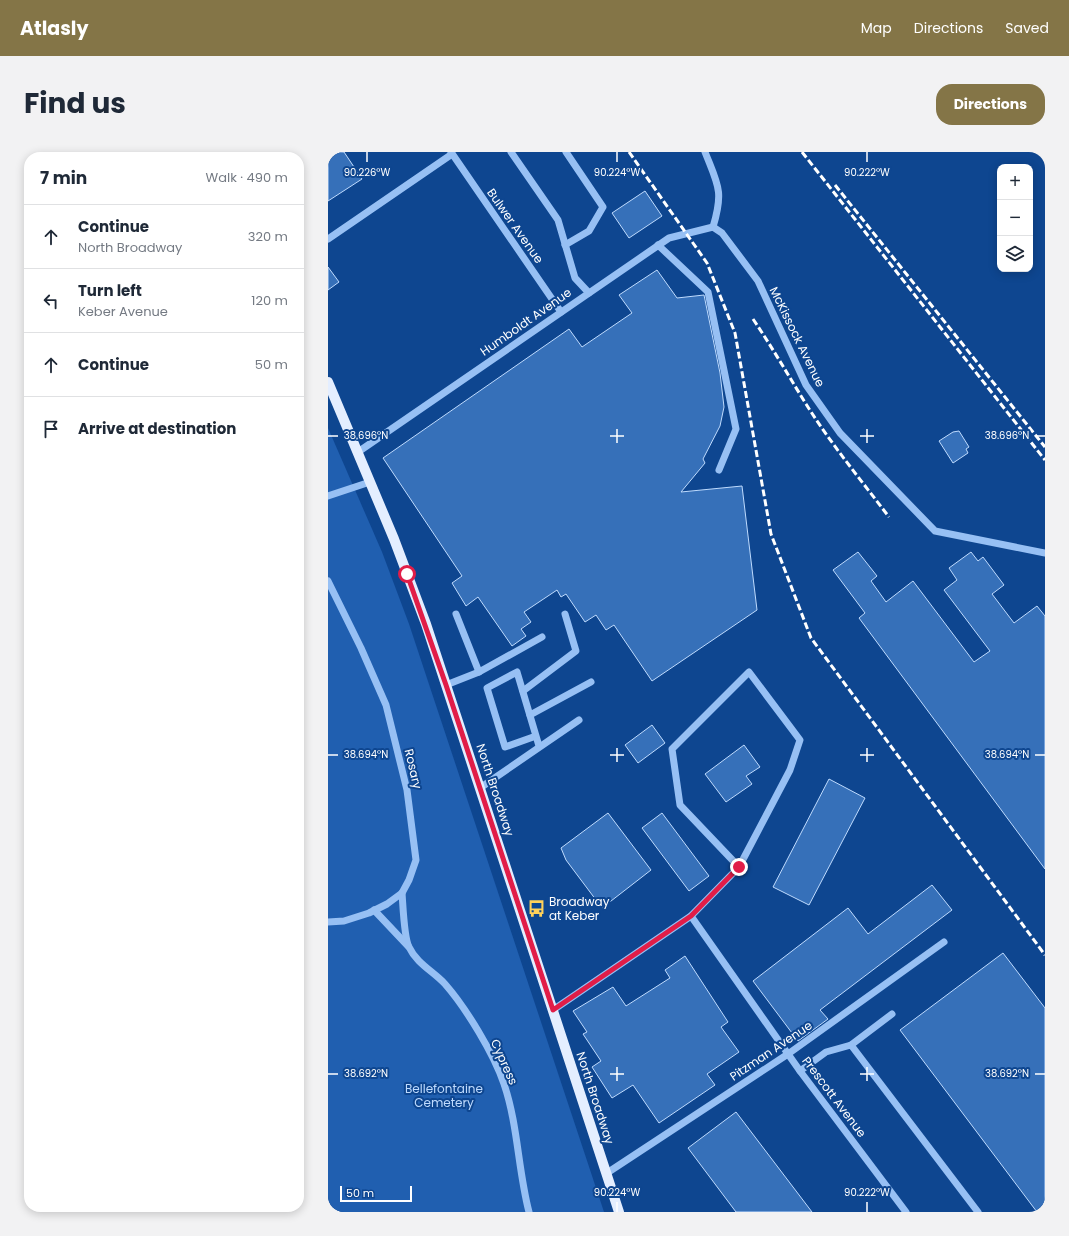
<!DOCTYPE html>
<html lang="en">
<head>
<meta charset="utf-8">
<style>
  body { margin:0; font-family:Poppins,sans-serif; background:#f2f2f3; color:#1f2937 }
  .controls { position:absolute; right:12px; top:12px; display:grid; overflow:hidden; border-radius:8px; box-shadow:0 2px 10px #0003 }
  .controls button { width:36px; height:36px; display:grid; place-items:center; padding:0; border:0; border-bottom:1px solid #e0e1e3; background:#fff; color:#1f2937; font:20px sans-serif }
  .scale { position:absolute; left:12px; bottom:10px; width:72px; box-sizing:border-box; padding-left:4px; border:2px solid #fff; border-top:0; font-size:11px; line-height:14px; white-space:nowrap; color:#fff; -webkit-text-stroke:3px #0e4690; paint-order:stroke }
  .stop { position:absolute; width:12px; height:12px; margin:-9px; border:3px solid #e11d48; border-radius:50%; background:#fff }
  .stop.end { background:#e11d48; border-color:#fff; box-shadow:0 1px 4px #0008 }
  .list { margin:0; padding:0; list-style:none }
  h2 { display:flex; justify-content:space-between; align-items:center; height:52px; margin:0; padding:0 16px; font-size:17px }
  h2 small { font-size:13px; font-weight:400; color:#747a83 }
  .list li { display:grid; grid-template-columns:26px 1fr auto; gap:12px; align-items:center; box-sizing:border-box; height:64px; padding:0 16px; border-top:1px solid #e0e1e3 }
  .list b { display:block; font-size:15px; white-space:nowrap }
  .list p { margin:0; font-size:13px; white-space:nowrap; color:#747a83 }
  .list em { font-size:13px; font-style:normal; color:#747a83 }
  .icon { flex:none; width:22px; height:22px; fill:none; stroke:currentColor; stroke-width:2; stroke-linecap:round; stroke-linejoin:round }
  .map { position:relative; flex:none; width:717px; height:1060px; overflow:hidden; border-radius:16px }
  header { display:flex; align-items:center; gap:24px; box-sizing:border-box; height:56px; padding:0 20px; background:#847547; color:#fff }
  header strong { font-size:19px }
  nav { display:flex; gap:22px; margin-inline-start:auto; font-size:14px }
  .intro { display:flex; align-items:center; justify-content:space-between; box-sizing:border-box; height:96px; padding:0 24px }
  h1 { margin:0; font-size:28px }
  .button { padding:10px 18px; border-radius:16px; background:#847547; color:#fff; font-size:14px; font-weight:700 }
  main { display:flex; gap:24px; padding:0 24px }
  aside { flex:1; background:#fff; border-radius:16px; box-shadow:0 2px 10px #0003 }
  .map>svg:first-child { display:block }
</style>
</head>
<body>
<header>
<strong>Atlasly</strong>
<nav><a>Map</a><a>Directions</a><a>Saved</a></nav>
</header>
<div class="intro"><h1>Find us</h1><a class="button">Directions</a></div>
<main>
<aside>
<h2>7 min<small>Walk · 490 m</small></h2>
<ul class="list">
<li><svg class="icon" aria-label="ahead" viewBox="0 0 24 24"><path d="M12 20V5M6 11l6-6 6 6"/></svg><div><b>Continue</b><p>North Broadway</p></div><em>320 m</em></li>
<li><svg class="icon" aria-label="left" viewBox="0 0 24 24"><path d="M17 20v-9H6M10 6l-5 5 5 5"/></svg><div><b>Turn left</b><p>Keber Avenue</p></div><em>120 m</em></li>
<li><svg class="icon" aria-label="ahead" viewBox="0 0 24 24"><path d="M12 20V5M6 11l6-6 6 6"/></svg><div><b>Continue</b></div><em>50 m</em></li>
<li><svg class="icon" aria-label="arrive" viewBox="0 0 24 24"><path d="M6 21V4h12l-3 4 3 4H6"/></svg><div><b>Arrive at destination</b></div></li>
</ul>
</aside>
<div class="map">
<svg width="717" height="1060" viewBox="0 0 717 1060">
  <rect width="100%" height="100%" fill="#0e4690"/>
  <!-- green -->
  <polygon fill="#205fb0" points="0,276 54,400 81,472 276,1060 0,1060"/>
  <!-- building -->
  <g fill="#3670b9" stroke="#bfdbfe">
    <polygon points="0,0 16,0 34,27 0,49"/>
    <polygon points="317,39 334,64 301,86 284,61"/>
    <polygon points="0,115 11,130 0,138"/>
    <polygon points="329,118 349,146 376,143 392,221 396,255 392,274 375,307 377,311 353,340 414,334 429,458 324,529 286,473 278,478 268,463 257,470 238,442 233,445 229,438 196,460 203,470 193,477 198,484 184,494 150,445 138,454 124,431 134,424 55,306 241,177 254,195 304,161 291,143"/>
    <polygon points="631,279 641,295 638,297 640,301 625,311 611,289 625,280"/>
    <polygon points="530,400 549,424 543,429 558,450 585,429 646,510 662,499 616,438 629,428 621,416 643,400 650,409 655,405 676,433 664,442 686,471 709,454 717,464 717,717 531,466 537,461 505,418"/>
    <polygon points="324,573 337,591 310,611 297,593"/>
    <polygon points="416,593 432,615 418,624 424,632 398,650 377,622"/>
    <polygon points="501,627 537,646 481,753 445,735"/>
    <polygon points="280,661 323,718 274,756 238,708 233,696"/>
    <polygon points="334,661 381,724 361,739 314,676"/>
    <polygon points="604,733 624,758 492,858 500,867 470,889 425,829 520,756 540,782"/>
    <polygon points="675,801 717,856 717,1060 709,1060 572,878"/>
    <polygon points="357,804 400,870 393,875 411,900 379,922 387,933 331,971 305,933 284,946 264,915 273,909 255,882 259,880 245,859 285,835 298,854 342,826 337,818"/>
    <polygon points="408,960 484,1060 408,1060 360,996"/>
  </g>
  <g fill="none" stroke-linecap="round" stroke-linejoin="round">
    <!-- minor -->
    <g stroke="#97c0f4" stroke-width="7">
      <polyline points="123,0 233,160"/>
      <polyline points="183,0 230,68 247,126 261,141"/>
      <path d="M377,0C390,33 396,39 385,75"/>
      <polyline points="385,75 394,81 430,129 478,233 512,281 607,379 717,401"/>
      <polyline points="0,87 124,2"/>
      <polyline points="237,93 261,79 275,55 238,0"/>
      <polyline points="330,93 380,140 408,277 391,318"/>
      <polyline points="30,300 341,86 385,75"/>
      <polyline points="0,344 42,330"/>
      <polyline points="0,429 33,496 58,553 79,638 88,708 81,728 74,741 59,752 41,761 16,769 0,770"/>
      <polyline points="128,462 151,520"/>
      <polyline points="118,533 151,520 214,485"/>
      <polyline points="195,539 248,499 237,462"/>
      <polyline points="202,563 263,530"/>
      <polyline points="208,584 177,595 159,536 189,520 211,594"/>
      <polyline points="152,636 251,568"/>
      <path d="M74,741C75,753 76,786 81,795C89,812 105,819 117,832C138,856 166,902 176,932C190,973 190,1018 201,1060"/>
      <polyline points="46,758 80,794"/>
      <polyline points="363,764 472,919 578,1060"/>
      <polyline points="225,858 363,764 411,715 462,618 472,588 421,520 344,597 352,653 411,715"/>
      <polyline points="523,893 564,862"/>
      <polyline points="472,919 498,900 523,893 650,1060"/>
      <polyline points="279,1021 460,902 616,790"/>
    </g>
    <!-- major -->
    <polyline stroke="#e4eeff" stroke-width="10" points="0,230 66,387 98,472 291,1060"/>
    <!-- rail -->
    <g stroke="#fff" stroke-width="3" stroke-dasharray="7 3" stroke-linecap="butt">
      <polyline points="301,0 379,111 407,181 443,382 483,486 717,803"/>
      <polyline points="474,0 717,308"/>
      <polyline points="507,33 717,295"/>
      <path d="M425,167C444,195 460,223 478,252C503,292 533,328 561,365"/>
    </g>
  </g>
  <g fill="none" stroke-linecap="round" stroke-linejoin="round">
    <!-- route -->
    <polyline stroke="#e11d48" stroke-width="5" points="79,422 118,533 225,858 363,764 411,715"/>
  </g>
  <!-- ticks -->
  <path fill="none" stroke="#fff" stroke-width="1.5" d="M39,0V10M289,0V10M539,0V10M289,277V291M539,277V291M0,284H10M282,284H296M532,284H546M707,284H717M289,596V610M539,596V610M0,603H10M282,603H296M532,603H546M707,603H717M289,915V929M539,915V929M0,922H10M282,922H296M532,922H546M707,922H717M289,1050V1060M539,1050V1060"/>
  <!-- icons -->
  <defs>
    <symbol id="bus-bare" viewBox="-9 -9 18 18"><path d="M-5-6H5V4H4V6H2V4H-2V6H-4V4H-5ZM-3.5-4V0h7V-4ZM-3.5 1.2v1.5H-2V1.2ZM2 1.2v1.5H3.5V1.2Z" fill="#ffd15a" stroke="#0e4690" stroke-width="2.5" paint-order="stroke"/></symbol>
  </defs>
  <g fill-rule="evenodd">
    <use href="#bus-bare" x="196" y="744" width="25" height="25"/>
  </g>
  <g text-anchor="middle" stroke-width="4" stroke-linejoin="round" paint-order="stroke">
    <!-- street labels -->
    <g font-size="12" fill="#fff" stroke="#0e4690">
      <text transform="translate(187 74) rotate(55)" y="4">Bulwer Avenue</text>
      <text transform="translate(198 170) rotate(-35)" y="4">Humboldt Avenue</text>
      <text transform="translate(469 185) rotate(64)" y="4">McKissock Avenue</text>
      <text transform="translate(85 617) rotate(77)" y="4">Rosary</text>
      <text transform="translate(167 638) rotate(72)" y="4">North Broadway</text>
      <text transform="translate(443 899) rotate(-34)" y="4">Pitzman Avenue</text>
      <text transform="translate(176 910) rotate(66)" y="4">Cypress</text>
      <text transform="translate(506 945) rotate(53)" y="4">Prescott Avenue</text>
      <text transform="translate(267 946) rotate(72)" y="4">North Broadway</text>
    </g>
    <!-- poi labels -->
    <g font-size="12" fill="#fff" stroke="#0e4690" text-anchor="start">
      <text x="221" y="754">Broadway<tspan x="221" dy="14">at Keber</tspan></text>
    </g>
    <!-- park labels -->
    <g font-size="12" fill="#bfdbfe" stroke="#0e4690">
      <text x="116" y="941">Bellefontaine<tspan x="116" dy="14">Cemetery</tspan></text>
    </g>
  </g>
  <g font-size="10" text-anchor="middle" fill="#fff" stroke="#0e4690" stroke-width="4" stroke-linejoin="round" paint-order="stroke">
    <text x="39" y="24">90.226°W</text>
    <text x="289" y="24">90.224°W</text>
    <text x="539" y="24">90.222°W</text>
    <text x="38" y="287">38.696°N</text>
    <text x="679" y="287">38.696°N</text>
    <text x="38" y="606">38.694°N</text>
    <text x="679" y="606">38.694°N</text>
    <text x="38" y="925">38.692°N</text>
    <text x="679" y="925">38.692°N</text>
    <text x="289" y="1044">90.224°W</text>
    <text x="539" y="1044">90.222°W</text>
  </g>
</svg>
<div class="controls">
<button>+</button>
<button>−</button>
<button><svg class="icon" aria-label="layers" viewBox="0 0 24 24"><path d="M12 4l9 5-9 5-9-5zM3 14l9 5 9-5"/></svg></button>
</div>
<div class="scale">50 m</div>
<div class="stop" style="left:79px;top:422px"></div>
<div class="stop end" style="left:411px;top:715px"></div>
</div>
</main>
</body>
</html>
